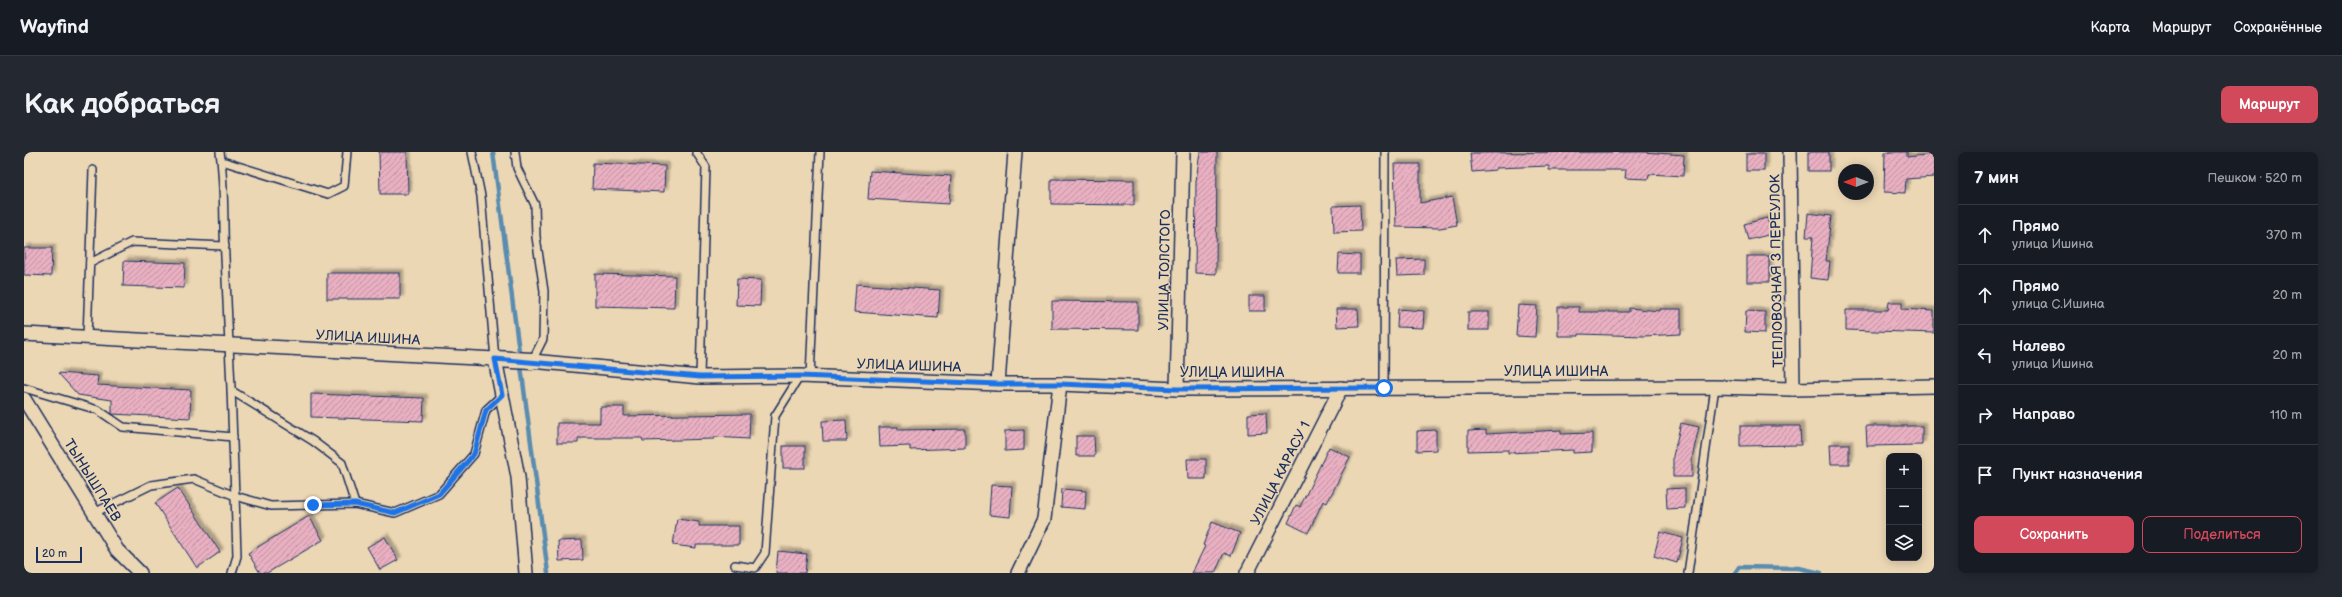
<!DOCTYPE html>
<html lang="ru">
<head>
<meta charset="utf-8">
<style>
  body { margin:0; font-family:"Balsamiq Sans",sans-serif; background:#242831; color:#f1f3f6 }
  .controls { position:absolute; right:12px; bottom:12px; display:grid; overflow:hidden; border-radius:8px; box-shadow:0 2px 10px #0003 }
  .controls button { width:36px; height:36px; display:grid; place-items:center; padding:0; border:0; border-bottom:1px solid #363941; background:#171b24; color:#f1f3f6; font:20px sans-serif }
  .compass { position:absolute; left:1814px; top:12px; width:36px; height:36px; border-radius:50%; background:#171b24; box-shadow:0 2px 10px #0003; rotate:270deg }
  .scale { position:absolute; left:12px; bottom:10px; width:46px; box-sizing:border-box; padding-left:4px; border:2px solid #1b2f5e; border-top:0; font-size:11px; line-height:14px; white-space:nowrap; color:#1b2f5e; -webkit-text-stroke:3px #ecd7b5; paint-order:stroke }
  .stop { position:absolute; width:12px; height:12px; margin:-9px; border:3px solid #1a73e8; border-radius:50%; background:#fff }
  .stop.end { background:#1a73e8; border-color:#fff; box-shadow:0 1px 4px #0008 }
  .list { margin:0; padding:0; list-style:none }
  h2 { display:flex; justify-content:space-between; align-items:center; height:52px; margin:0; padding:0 16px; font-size:17px }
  h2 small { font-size:13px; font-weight:400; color:#9ea1a6 }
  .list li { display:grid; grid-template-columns:26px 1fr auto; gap:12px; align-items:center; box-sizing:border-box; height:60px; padding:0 16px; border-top:1px solid #363941 }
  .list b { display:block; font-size:15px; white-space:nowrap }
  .list p { margin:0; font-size:13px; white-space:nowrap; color:#9ea1a6 }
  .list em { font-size:13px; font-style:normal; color:#9ea1a6 }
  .actions { display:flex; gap:8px; padding:12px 16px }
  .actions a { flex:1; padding:9px 0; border:1px solid #d1495b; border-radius:8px; text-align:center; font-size:14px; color:#d1495b }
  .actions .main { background:#d1495b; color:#fff }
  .icon { flex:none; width:22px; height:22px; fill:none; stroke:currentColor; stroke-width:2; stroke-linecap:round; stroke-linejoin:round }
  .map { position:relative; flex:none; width:1910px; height:421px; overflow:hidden; border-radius:8px }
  header { display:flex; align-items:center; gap:24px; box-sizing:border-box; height:56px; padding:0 20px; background:#171b24; border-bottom:1px solid #363941 }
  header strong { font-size:19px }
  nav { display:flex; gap:22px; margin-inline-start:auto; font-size:14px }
  .intro { display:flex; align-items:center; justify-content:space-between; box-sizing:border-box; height:96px; padding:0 24px }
  h1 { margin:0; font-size:28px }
  .button { padding:10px 18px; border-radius:8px; background:#d1495b; color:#fff; font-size:14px; font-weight:700 }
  main { display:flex; gap:24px; padding:0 24px }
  aside { flex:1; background:#171b24; border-radius:8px; box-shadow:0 2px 10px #0003 }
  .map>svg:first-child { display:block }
</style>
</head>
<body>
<header>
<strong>Wayfind</strong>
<nav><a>Карта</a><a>Маршрут</a><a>Сохранённые</a></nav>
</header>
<div class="intro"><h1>Как добраться</h1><a class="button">Маршрут</a></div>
<main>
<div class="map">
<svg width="1910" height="421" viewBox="0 0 1910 421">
  <defs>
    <pattern id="building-hatch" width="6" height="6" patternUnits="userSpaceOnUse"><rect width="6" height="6" fill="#e9b0c2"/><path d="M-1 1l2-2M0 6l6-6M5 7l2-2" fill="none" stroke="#bc90a1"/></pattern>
    <filter id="shadow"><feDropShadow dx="3.5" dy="-3.5" stdDeviation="1" flood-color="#0004"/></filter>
  </defs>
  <rect width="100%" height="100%" fill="#ecd7b5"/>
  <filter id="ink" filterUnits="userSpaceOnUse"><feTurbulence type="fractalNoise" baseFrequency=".025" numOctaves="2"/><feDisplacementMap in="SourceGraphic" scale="8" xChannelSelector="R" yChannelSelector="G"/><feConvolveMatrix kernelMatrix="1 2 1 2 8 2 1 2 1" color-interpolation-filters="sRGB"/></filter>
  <g filter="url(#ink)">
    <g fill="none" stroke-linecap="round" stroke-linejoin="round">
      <!-- stream -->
      <g stroke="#5a8caf" stroke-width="4.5">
        <polyline points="469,0 524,421"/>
        <polyline points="1711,421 1715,415 1775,416 1797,421"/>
      </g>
    </g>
    <!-- building -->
    <g fill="url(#building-hatch)" stroke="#1b2f5e" filter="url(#shadow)">
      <polygon points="355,0 383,0 384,42 356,42"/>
      <polygon points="1176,0 1193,0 1192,122 1171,121 1172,29"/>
      <polygon points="1619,0 1660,3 1659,24 1625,22 1624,27 1601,26 1602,18 1525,18 1525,14 1472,16 1472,18 1448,20 1446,1"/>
      <rect x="1784" y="0" width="21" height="19"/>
      <polygon points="1861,0 1883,0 1883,5 1910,2 1910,25 1882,27 1881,41 1860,40"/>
      <rect x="1722" y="2" width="18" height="17"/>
      <polygon points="569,11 641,14 640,40 568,37"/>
      <polygon points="1370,12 1396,12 1396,51 1428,45 1433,73 1416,76 1372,75"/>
      <polygon points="846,19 927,24 925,52 844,47"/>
      <polygon points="1027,27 1110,28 1110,53 1027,52"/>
      <polygon points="1336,53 1337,79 1310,80 1309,54"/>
      <polygon points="1784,61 1807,64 1802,109 1806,109 1804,128 1786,126 1789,85 1782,85"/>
      <polygon points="1743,66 1748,82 1724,88 1720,72"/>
      <polygon points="0,96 28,96 27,124 0,123"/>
      <polygon points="1315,102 1336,103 1336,121 1314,121"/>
      <rect x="1723" y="104" width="22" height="26"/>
      <polygon points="1400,107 1400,123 1373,124 1372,108"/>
      <polygon points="100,109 161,111 160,136 99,134"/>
      <rect x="303" y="121" width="73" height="26"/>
      <polygon points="571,122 651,124 650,156 571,154"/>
      <polygon points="713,127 737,128 736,154 712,153"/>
      <polygon points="832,132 916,138 914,166 830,160"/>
      <rect x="1225" y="144" width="16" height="15"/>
      <polygon points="1028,149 1114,150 1114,178 1028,177"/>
      <polygon points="1865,150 1878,150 1878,157 1910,159 1910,181 1822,178 1822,158 1864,158"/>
      <polygon points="1494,153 1513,154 1511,185 1492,184"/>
      <polygon points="1534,155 1555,155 1555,160 1605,160 1605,156 1636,159 1636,157 1657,157 1657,182 1620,184 1555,182 1555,184 1534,184"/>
      <polygon points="1312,157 1334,157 1335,174 1313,175"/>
      <polygon points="1374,157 1400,159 1399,176 1373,175"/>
      <polygon points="1722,159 1741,160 1741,181 1721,180"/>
      <rect x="1444" y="160" width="21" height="18"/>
      <polygon points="34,221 74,224 73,233 167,238 166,266 88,262 88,248 54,243"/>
      <polygon points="287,242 400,246 399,269 287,265"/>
      <polygon points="576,255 600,255 600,264 726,262 725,287 690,285 690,287 619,289 618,286 554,286 554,291 533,291 533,271 576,271"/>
      <polygon points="1242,261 1243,281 1224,282 1224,262"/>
      <polygon points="822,268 823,289 799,289 798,269"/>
      <polygon points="1657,271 1675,275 1668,306 1668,325 1649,325 1649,304"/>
      <polygon points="1716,274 1776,274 1777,293 1716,294"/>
      <polygon points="1842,274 1898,274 1898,293 1843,294"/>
      <polygon points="855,275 874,275 874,278 941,277 941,296 886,298 886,294 856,295"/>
      <polygon points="1000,278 1000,298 981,299 981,279"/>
      <polygon points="1412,278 1412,298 1393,299 1393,279"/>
      <polygon points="1462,278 1462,282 1537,278 1537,282 1568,281 1568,300 1549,301 1549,298 1484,301 1484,298 1444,299 1444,279"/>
      <polygon points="1052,284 1070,284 1071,304 1052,304"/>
      <polygon points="1806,292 1825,292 1825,312 1807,312"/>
      <rect x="759" y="294" width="22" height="22"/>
      <polygon points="1305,295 1326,305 1303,351 1299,349 1284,381 1264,371 1272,353 1276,355"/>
      <polygon points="1163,307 1182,307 1182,327 1164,327"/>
      <polygon points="967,333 988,334 986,365 965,363"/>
      <polygon points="154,336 196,400 173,416 131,351"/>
      <polygon points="1661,336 1661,356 1643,357 1642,337"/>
      <polygon points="1038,337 1062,339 1061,357 1037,355"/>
      <polygon points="285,364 299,388 243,421 236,421 224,401"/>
      <polygon points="653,367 675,370 675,374 715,374 715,393 672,393 672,396 649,393"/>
      <polygon points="1188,370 1216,381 1207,404 1200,401 1191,421 1168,421 1181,394 1179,393"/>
      <polygon points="1636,380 1659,386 1653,411 1630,404"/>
      <polygon points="361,385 374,408 356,418 343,395"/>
      <polygon points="558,388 559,408 535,409 534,389"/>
      <polygon points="754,399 783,402 781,421 752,421"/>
    </g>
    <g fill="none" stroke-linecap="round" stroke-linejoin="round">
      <defs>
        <g id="service">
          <path d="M196,0C201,35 199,70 201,105C206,205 210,305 213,404L208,421"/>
          <polyline points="448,0 457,44 471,207"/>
          <polyline points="491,0 493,16 511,53 512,85 520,139 519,187 508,209"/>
          <polyline points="672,0 682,15 676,225"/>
          <polyline points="198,9 304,42 320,34 323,0"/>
          <polyline points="66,111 108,90 201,94"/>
          <polyline points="63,186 69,18"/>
          <polyline points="786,225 796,0"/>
          <polyline points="0,236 74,258 99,275 209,285"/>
          <polyline points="1360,236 1361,0"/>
          <polyline points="208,239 289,289 318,311 331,352"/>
          <polyline points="70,361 127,333 170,327 211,344 247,354 331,352 371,361 415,342 450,302 462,258 478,243"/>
          <polyline points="711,413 731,416 741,401 751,264 776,224"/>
          <polyline points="1664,421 1691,235"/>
        </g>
        <g id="minor">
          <polyline points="1766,0 1769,237"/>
          <polyline points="0,182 471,207 494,325 502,421"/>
          <polyline points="508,209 676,225 776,224 974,232 1036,232 1153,237 1691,235 1769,237 1910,234"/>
          <polyline points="974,232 991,0"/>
          <polyline points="1153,237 1159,0"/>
          <polyline points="0,247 93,398 116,421"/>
          <polyline points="994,421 1020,367 1036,232"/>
          <polyline points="1223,421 1317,236"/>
        </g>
        <polyline id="tertiary" points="471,207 508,209"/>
      </defs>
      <!-- service casing -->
      <use href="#service" stroke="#1b2f5e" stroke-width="10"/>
      <!-- minor casing -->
      <use href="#minor" stroke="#1b2f5e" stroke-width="16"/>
      <!-- tertiary casing -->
      <use href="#tertiary" stroke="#1b2f5e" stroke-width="19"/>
      <!-- service -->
      <use href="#service" stroke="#ecd7b5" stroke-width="7"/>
      <!-- minor -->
      <use href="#minor" stroke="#ecd7b5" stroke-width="13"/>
      <!-- tertiary -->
      <use href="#tertiary" stroke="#ecd7b5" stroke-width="16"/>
    </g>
  </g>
  <g fill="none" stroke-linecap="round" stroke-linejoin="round" filter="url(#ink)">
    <!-- route -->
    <polyline stroke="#1a73e8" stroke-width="5" points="289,353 331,352 371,361 415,342 450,302 462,258 478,243 471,207 676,225 776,224 974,232 1036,232 1153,237 1360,236"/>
  </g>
  <g text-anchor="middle" stroke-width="3" stroke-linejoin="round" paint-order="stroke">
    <!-- street labels -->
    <g font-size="14" fill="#1b2f5e" stroke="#ecd7b5">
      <text transform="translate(1140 118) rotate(-89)" y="5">УЛИЦА ТОЛСТОГО</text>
      <text transform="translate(1752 119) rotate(-91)" y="5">ТЕПЛОВОЗНАЯ 3 ПЕРЕУЛОК</text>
      <text transform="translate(344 185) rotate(3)" y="5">УЛИЦА ИШИНА</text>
      <text transform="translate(885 213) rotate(2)" y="5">УЛИЦА ИШИНА</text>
      <text x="1532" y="224">УЛИЦА ИШИНА</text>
      <text x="1208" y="225">УЛИЦА ИШИНА</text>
      <text transform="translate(1256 321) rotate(-63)" y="5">УЛИЦА КАРАСУ 1</text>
      <text transform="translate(69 328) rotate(58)" y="5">ТЫНЫШПАЕВ</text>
    </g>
  </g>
</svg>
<div class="controls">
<button>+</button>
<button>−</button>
<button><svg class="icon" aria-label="layers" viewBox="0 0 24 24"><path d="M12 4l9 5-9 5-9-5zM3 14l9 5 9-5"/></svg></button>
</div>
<svg class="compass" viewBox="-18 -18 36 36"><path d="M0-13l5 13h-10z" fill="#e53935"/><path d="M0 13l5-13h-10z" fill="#9ea1a6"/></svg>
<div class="scale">20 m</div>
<div class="stop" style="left:1360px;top:236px"></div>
<div class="stop end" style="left:289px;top:353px"></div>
</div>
<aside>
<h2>7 мин<small>Пешком · 520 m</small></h2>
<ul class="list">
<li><svg class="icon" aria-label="ahead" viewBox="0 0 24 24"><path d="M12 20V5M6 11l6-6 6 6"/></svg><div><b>Прямо</b><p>улица Ишина</p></div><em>370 m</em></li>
<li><svg class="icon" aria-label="ahead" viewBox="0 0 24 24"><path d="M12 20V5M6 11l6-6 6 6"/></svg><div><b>Прямо</b><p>улица С.Ишина</p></div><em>20 m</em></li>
<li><svg class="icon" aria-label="left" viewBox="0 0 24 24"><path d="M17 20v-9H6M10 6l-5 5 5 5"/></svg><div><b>Налево</b><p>улица Ишина</p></div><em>20 m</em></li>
<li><svg class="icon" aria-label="right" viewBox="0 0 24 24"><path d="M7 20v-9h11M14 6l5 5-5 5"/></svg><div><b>Направо</b></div><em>110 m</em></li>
<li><svg class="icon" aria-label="arrive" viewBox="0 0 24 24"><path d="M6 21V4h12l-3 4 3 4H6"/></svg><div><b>Пункт назначения</b></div></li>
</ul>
<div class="actions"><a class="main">Сохранить</a><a>Поделиться</a></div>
</aside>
</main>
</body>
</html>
